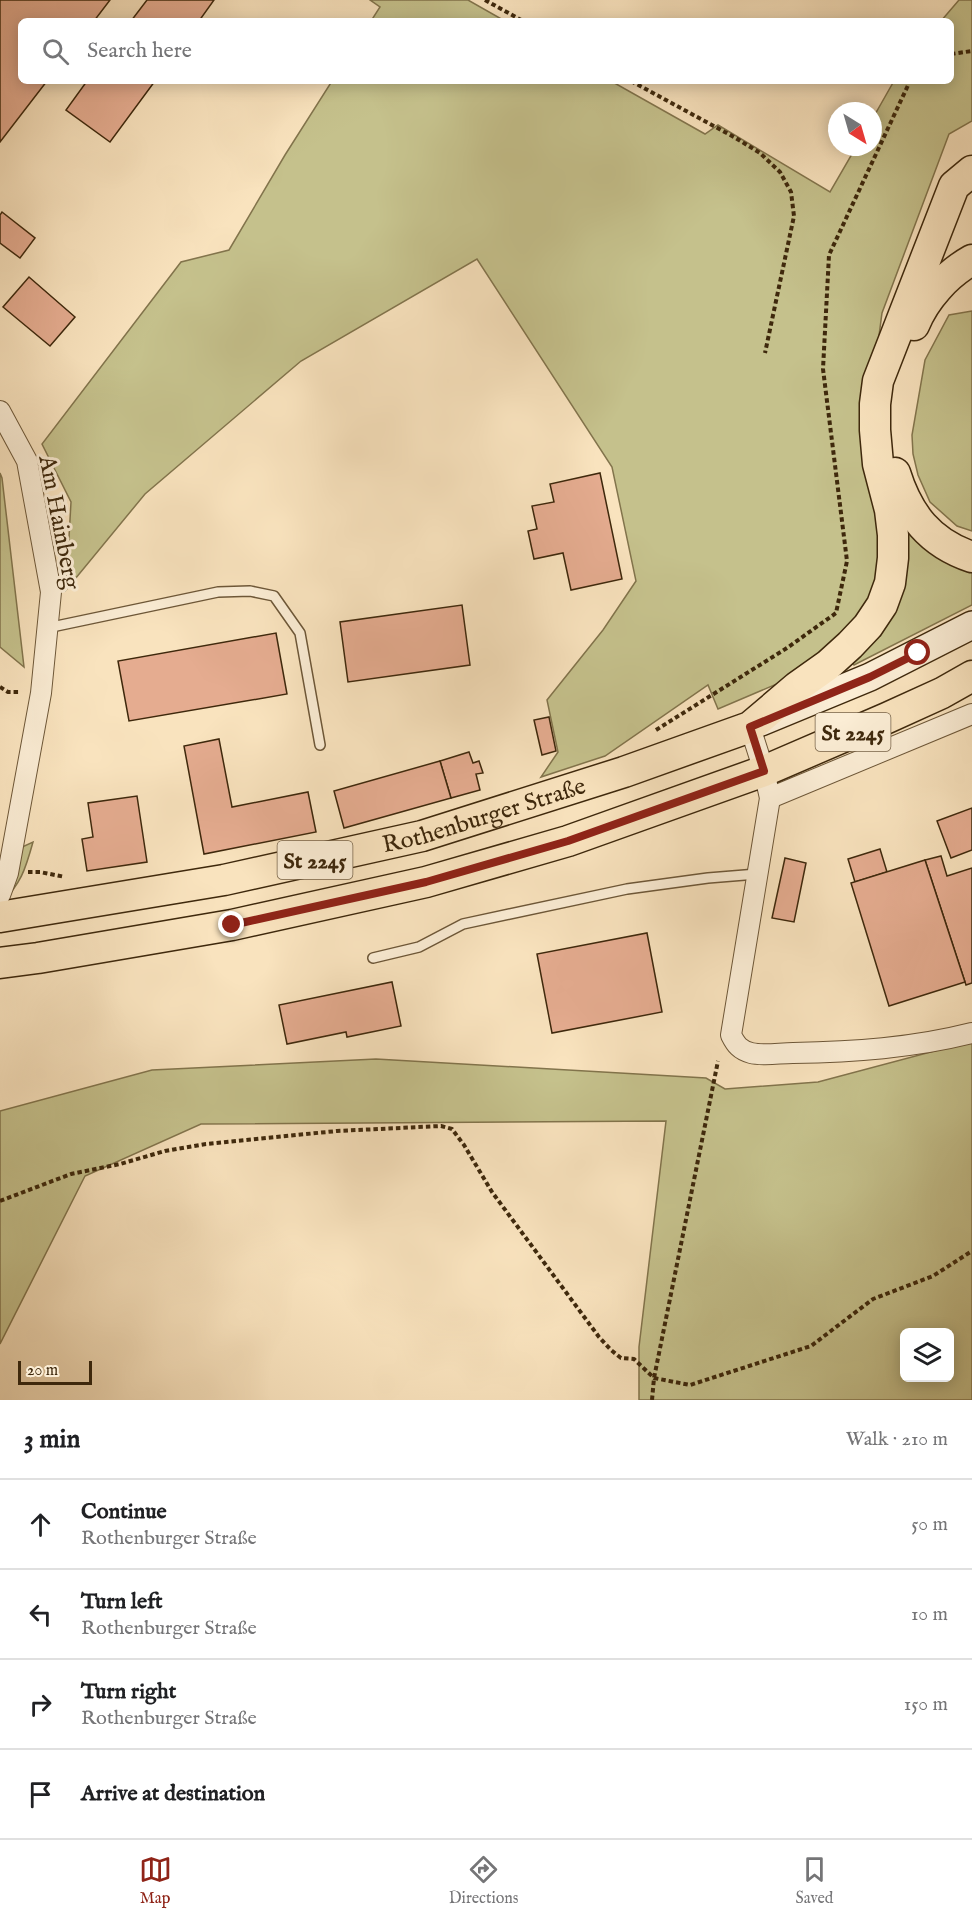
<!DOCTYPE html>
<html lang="en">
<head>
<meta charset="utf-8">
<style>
  body { margin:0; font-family:"IM FELL English",serif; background:#f2f2f2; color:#202124 }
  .controls { position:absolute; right:18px; bottom:18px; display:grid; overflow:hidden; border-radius:9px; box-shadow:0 3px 15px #0003 }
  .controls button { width:54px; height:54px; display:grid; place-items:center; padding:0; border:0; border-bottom:2px solid #e0e0e0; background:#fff; color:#202124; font:30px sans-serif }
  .compass { position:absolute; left:828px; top:102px; width:54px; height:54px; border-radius:50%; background:#fff; box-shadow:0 3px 15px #0003; rotate:143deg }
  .scale { position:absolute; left:18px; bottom:15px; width:74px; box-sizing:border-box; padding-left:6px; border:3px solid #3e280c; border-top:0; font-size:16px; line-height:21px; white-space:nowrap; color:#3e280c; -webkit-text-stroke:4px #fbedd5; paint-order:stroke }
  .stop { position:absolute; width:18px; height:18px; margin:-14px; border:4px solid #8f2418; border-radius:50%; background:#fff }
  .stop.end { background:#8f2418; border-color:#fff; box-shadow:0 2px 6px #0008 }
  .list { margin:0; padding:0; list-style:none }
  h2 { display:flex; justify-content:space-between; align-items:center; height:78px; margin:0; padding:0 24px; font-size:26px }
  h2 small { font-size:20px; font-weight:400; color:#757577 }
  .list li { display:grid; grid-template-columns:39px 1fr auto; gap:18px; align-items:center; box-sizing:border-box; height:90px; padding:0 24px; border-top:2px solid #e0e0e0 }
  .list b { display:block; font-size:22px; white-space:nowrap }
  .list p { margin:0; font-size:20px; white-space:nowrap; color:#757577 }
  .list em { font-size:20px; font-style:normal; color:#757577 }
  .icon { flex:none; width:33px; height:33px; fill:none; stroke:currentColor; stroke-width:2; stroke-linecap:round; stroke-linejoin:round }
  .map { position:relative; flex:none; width:972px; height:1400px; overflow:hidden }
  .search { position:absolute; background:#fff; box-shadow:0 3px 15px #0003; left:18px; right:18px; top:18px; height:66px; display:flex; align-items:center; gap:15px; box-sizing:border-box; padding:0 21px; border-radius:9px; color:#757577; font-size:22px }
  .sheet { height:438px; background:#fff }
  nav { display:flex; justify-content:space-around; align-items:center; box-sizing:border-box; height:84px; border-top:2px solid #e0e0e0; background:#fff; font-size:16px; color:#757577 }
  nav a { display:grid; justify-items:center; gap:3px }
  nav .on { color:#8f2418 }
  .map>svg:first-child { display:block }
</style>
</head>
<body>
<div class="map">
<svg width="972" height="1400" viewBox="0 0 972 1400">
  <rect width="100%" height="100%" fill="#f9e3be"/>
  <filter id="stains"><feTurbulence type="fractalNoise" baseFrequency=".00333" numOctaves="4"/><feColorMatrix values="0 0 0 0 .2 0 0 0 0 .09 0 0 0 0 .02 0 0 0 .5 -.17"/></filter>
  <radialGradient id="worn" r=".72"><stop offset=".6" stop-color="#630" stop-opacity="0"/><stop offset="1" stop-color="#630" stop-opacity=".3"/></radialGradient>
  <!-- green -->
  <g fill="#c5c18c" stroke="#82744c" stroke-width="1.5" fill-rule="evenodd">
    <polygon points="370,0 468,0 505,21 371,21 380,7"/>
    <polygon points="959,0 972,0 972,121 949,134 882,313 868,418 884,533 875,597 805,672 718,709 708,685 605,756 541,777 558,752 547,700 603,630 636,581 612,467 477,259 301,361 145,494 66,590 71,502 42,444 181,262 229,250 285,155 332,81 611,81 705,134 718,125 830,192 856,147 873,147 873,118 894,81 951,81 951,21 941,21"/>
    <polygon points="972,311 972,531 957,526 930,502 918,475 913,454 912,435 925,360 949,315"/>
    <polygon points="0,473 2,478 24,667 0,647"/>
    <polygon points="902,526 972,571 972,605 854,665 851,661"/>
    <path d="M33,842C25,871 21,883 0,905V857Z"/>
    <path d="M972,1041V1400H639V1347L666,1121L201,1124L85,1176L0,1344V1111L152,1070L376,1059L706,1078L725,1089L818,1082ZM904,1332H950V1378H904Z"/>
  </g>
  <!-- building -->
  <g fill="#e5ac90" stroke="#3e280c" stroke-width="1.5">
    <polygon points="0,0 110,0 94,21 21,21 21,81 47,81 0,142"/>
    <polygon points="147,0 214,0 199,21 131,21"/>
    <polygon points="87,81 155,81 110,142 66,110"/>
    <polygon points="2,212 35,238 20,258 0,243 0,215"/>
    <polygon points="29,277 75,317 50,346 3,307"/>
    <polygon points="600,473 622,579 571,590 563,553 534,559 528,531 537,529 532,506 554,502 550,484"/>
    <polygon points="462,605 470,665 348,682 340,622"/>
    <polygon points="276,633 287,694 129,721 118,661"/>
    <polygon points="549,717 556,751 542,755 534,720"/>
    <polygon points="219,739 232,807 308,792 316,832 204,854 184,746"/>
    <polygon points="469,752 473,763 479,761 483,773 476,774 480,790 451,798 440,761"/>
    <polygon points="440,761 451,798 344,828 334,791"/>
    <polygon points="137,796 147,862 87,871 82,839 93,837 88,803"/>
    <polygon points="972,808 972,850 951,858 937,821"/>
    <polygon points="880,849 887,872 855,882 848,859"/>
    <polygon points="941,856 947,876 972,868 972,983 966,985 925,860"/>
    <polygon points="785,858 806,863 794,922 772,918"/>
    <polygon points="925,860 965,982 889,1006 851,883"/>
    <polygon points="647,933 662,1012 552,1033 537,954"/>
    <polygon points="392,982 401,1026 347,1037 346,1032 287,1044 279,1005"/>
  </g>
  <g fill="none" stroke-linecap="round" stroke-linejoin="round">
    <defs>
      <g id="lane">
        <polyline points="47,628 218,592 250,591 274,596 300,633 320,745"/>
        <polyline points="373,958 419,947 463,924 627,889 708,878 757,874"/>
      </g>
      <g id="street">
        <polyline points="0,411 27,461 51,592 41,693 8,873 0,895"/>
        <path d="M750,727L764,771L770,798L731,1035C736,1045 740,1050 751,1053C763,1056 780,1053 793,1053C853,1052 913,1048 972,1033"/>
        <polyline points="770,798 972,714"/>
      </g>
      <polyline id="secondary" points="761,722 870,677 972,625"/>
      <g id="primary">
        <path d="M914,325C925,298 947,274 972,260"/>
        <path d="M895,473C908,515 930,543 972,557"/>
        <path id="s1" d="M0,917L224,880L422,836L624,772L750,727L797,687L828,665L850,645L868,626L882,605L890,583L893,558V535L890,510L878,464L875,430V404L878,381L954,186L972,171"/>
        <polyline points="0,963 38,958 232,925 426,882 568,841 764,771 887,718 942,693 972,676"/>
      </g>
    </defs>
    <!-- lane casing -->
    <use href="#lane" stroke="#6d5738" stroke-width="12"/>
    <!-- street casing -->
    <use href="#street" stroke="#6d5738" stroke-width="22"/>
    <!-- secondary casing -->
    <use href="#secondary" stroke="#3e280c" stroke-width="30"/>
    <!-- primary casing -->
    <use href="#primary" stroke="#3e280c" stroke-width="33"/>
    <!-- path -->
    <g stroke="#3e280c" stroke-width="4" stroke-dasharray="4.5 3" stroke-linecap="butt">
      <polyline points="485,0 523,21"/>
      <polyline points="951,54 972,51"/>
      <polyline points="631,81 734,137 760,153 780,172 791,192 794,216 765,353"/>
      <polyline points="0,687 8,692 19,692"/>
      <polyline points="656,730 787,648 836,613 847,561 823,369 829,255 910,81"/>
      <polyline points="28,872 40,872 65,877"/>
      <polyline points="0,1201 71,1174 120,1164 165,1151 206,1144 337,1131 441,1126 452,1129 464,1145 492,1192 599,1337 611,1350 621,1358 634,1359 654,1378 690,1385 811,1346 873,1299 933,1276 972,1251"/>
      <polyline points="652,1400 654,1378 718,1061"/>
    </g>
    <!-- lane -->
    <use href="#lane" stroke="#fbedd5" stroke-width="9"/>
    <!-- street -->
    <use href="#street" stroke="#fbedd5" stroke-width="20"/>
    <!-- secondary -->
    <use href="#secondary" stroke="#fbedd5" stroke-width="27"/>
    <!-- primary -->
    <use href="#primary" stroke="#f9e3be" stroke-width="30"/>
  </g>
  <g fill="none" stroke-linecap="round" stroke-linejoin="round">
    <!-- route -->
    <polyline stroke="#8f2418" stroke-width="8" points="232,925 426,882 568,841 764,771 750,727 870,677 918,653"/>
  </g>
  <g text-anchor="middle" stroke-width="6" stroke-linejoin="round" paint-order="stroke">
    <!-- shield labels -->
    <g fill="#fbedd5" stroke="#776348" stroke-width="1.5">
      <rect x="815.5" y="713" width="75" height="38" rx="4.5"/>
      <rect x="277.5" y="841" width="75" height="38" rx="4.5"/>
    </g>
    <g font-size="22" font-weight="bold" fill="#3e280c">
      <text x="853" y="740">St 2245</text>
      <text x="315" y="868">St 2245</text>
    </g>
    <!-- street labels -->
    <g font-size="24" fill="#3e280c" stroke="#fbedd5">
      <text transform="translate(60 522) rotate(79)" y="8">Am Hainberg</text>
      <text dy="8" stroke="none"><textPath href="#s1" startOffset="495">Rothenburger Straße</textPath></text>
    </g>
  </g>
  <rect width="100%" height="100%" filter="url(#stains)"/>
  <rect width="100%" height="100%" fill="url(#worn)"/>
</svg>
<div class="controls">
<button><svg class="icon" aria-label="layers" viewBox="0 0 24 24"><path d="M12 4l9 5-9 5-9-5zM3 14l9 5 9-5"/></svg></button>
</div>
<svg class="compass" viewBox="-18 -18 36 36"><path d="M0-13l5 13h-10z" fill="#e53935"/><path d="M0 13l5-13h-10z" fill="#757577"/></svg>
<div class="scale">20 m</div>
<div class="stop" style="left:918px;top:653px"></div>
<div class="stop end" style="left:232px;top:925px"></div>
<div class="search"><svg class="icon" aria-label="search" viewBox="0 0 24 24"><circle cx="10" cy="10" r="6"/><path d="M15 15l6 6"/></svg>Search here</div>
</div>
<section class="sheet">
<h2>3 min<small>Walk · 210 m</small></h2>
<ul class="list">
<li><svg class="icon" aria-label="ahead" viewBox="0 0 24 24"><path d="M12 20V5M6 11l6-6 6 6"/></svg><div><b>Continue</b><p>Rothenburger Straße</p></div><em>50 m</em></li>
<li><svg class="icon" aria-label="left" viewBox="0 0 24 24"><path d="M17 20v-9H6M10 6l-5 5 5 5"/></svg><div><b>Turn left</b><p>Rothenburger Straße</p></div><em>10 m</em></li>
<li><svg class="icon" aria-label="right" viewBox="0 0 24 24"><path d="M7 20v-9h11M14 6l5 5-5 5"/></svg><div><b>Turn right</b><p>Rothenburger Straße</p></div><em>150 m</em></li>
<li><svg class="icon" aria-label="arrive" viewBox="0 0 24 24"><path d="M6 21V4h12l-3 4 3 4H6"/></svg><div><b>Arrive at destination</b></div></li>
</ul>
</section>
<nav>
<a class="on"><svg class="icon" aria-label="map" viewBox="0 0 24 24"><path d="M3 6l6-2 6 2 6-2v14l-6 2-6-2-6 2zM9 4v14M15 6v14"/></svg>Map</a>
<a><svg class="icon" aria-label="directions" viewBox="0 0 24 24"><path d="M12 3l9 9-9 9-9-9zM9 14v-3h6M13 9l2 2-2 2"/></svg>Directions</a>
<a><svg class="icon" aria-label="saved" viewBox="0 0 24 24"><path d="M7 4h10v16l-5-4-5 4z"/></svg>Saved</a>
</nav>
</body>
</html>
